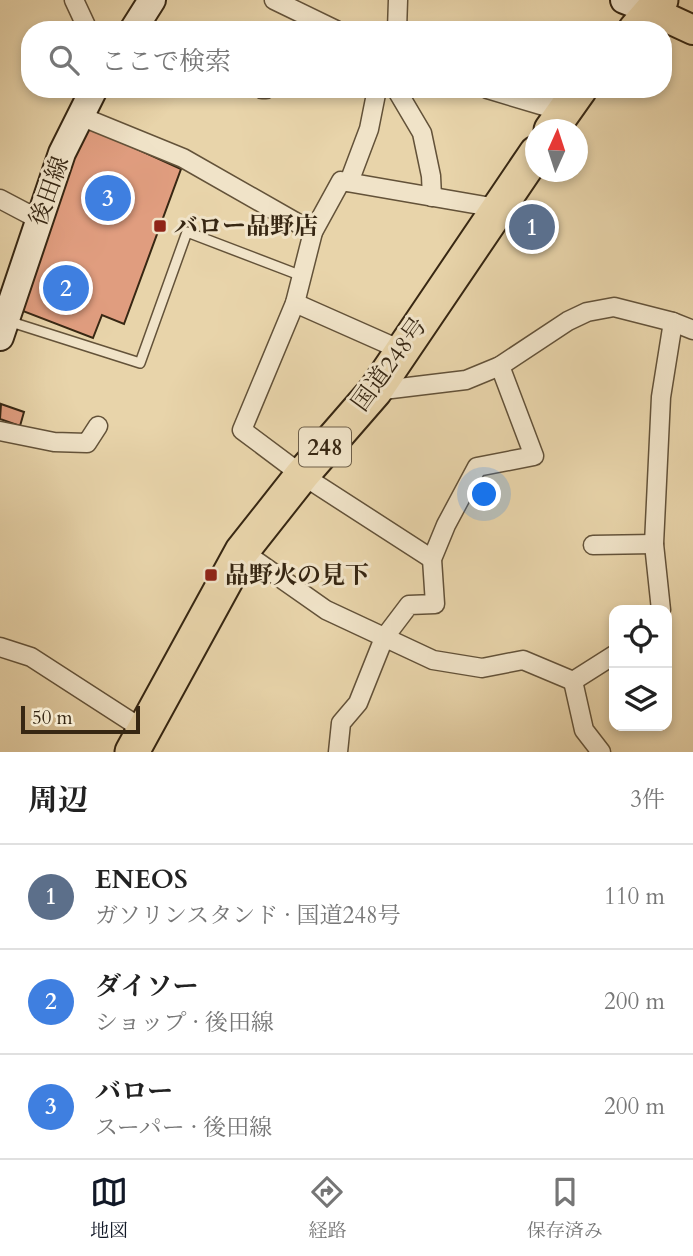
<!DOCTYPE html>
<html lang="ja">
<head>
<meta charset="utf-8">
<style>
  body { margin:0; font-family:Cardo,"Noto Serif JP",serif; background:#f2f2f2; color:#222 }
  .controls { position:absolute; right:21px; bottom:21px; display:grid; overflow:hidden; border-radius:14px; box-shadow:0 4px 10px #0003 }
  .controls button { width:63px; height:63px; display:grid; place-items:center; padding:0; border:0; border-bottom:2px solid #e0e0e0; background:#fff; color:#222; font:35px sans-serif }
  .compass { position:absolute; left:525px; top:119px; width:63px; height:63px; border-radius:50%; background:#fff; box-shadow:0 4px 10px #0003; rotate:3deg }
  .scale { position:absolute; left:21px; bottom:18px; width:119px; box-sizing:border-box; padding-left:7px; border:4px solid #372713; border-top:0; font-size:19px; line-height:24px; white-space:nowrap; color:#372713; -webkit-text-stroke:5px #f0e3c8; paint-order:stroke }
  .you { position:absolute; left:485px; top:495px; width:24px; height:24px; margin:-18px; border:5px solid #fff; border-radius:50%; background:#1a73e8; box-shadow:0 0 0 10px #1a73e833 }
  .badge { display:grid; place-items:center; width:46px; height:46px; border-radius:50%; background:#111827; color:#fff; font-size:23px; font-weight:700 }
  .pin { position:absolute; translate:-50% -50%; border:4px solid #fff; box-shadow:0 2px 7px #0006 }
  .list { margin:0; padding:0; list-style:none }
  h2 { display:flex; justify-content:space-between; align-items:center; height:91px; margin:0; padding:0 28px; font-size:30px }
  h2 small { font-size:23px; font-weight:400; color:#767676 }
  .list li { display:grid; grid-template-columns:46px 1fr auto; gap:21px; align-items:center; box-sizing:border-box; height:105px; padding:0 28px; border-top:2px solid #e0e0e0 }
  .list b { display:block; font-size:26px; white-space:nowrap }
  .list p { margin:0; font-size:23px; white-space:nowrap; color:#767676 }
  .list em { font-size:23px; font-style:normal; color:#767676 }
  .icon { flex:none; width:38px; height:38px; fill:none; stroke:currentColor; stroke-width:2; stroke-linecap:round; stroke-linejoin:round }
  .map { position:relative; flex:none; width:693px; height:752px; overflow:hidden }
  .search { position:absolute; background:#fff; box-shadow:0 4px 10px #0003; left:21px; right:21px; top:21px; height:77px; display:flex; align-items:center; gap:18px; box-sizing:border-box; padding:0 24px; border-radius:28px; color:#767676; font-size:26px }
  .sheet { height:406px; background:#fff }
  nav { display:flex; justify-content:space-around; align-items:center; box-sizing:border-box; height:98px; border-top:2px solid #e0e0e0; background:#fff; font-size:19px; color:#767676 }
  nav a { display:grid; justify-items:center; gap:4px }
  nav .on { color:#111827 }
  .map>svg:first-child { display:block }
</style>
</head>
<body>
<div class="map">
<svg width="693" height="752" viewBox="0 0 693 752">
  <rect width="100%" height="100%" fill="#e8d4aa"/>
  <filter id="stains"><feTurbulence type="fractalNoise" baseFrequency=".00286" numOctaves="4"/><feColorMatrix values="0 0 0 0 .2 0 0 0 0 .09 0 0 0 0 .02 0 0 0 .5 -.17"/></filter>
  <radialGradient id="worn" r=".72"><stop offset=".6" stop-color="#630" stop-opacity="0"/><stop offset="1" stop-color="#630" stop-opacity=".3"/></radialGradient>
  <!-- building -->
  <g fill="#e09d7f" stroke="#372713" stroke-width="2">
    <polygon points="82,124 181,169 124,324 102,315 93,338 15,308"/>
    <polygon points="1,404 24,412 20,426 0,419"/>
  </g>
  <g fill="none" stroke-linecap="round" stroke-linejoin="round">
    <defs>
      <polyline id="lane" points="8,321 140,363 187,232 302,276"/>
      <g id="street">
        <polyline points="74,0 88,30"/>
        <polyline points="274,0 336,30"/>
        <polyline points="397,30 398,0"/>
        <polyline points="262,89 266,89"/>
        <polyline points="396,89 422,133 431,176 432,197"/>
        <polyline points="487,89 547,107 566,99"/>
        <polyline points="80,116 183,158 313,232"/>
        <polyline points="349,182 369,129 377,89"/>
        <polyline points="0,199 38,219"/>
        <polyline points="295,303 401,350"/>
        <polyline points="375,391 466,380 500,366 568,321 587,312 614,307 673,322 693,330"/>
        <polyline points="0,431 54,442 87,443 98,426"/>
        <polyline points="593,545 654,544"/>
        <polyline points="242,551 326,610 433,660 482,668 523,660 573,681"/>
        <polyline points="432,559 302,475 242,430 295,303 313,232 341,181 497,208"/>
        <polyline points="661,610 654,544 661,397 673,322"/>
        <polyline points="0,647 31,657 144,730"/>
        <polyline points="573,681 584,730 601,752"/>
        <polyline points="573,681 614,655"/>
        <polyline points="338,752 341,723 358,703 384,638 409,605 435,604 432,559 446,525 477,467 534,456 500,366"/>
      </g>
      <g id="secondary">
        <polyline points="624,0 652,11"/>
        <polyline points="133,30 152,0"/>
        <polyline points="0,337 62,153 94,89"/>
      </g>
      <polyline id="primary" points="652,11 693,30"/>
      <g id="highway">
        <polyline points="635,30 661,0"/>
        <polyline points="551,130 580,89"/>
        <polyline points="132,752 242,551 302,475 375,391 536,153"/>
      </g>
    </defs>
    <!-- lane casing -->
    <use href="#lane" stroke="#635239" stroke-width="12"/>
    <!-- street casing -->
    <use href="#street" stroke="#635239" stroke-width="21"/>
    <!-- secondary casing -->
    <use href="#secondary" stroke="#372713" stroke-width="30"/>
    <!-- primary casing -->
    <use href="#primary" stroke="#372713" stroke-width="32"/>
    <!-- highway casing -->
    <use href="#highway" stroke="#372713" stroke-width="37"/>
    <!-- lane -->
    <use href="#lane" stroke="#f0e3c8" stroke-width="9"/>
    <!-- street -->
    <use href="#street" stroke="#f0e3c8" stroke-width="18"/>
    <!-- secondary -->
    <use href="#secondary" stroke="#f0e3c8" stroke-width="26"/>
    <!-- primary -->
    <use href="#primary" stroke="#e8d4aa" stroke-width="28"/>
    <!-- highway -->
    <use href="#highway" stroke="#e8d4aa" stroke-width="33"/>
  </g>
  <!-- markers -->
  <g fill="#8f2418" stroke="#f0e3c8" stroke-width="2.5">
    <rect x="153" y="219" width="14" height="14" rx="3.5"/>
    <rect x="204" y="568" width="14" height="14" rx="3.5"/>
  </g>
  <g text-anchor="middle" stroke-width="6" stroke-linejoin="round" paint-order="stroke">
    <!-- shield labels -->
    <rect fill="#f0e3c8" stroke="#6e5f49" stroke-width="2" x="299" y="427.5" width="52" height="39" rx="5"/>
    <g font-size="23" font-weight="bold" fill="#372713">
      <text x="325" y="455">248</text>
    </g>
    <!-- street labels -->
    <g font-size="24" fill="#372713" stroke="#f0e3c8">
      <text transform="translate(49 191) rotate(-70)" y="8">後田線</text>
      <text transform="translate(389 364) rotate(-54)" y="8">国道248号</text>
    </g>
    <!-- poi labels -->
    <g font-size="24" font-weight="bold" fill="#372713" stroke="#f0e3c8" text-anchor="start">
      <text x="174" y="234">バロー品野店</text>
      <text x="225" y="583">品野火の見下</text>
    </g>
  </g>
  <rect width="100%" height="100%" filter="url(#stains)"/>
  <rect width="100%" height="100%" fill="url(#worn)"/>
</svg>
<div class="controls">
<button><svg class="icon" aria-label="locate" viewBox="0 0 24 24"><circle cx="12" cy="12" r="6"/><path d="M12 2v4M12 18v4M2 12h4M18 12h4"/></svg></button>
<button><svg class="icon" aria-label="layers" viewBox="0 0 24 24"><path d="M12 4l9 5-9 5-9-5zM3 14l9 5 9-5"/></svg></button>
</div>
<svg class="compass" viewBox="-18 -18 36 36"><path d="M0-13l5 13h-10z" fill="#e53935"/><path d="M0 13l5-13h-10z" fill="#767676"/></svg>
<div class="scale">50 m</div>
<div class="you"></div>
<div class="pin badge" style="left:532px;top:227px;background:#5c6f8a">1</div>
<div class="pin badge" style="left:66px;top:288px;background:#3f7fe0">2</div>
<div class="pin badge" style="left:108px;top:198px;background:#3f7fe0">3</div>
<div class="search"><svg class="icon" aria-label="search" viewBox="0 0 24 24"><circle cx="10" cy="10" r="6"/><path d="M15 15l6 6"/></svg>ここで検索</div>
</div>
<section class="sheet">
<h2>周辺<small>3件</small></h2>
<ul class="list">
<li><span class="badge" style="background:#5c6f8a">1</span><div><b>ENEOS</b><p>ガソリンスタンド · 国道248号</p></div><em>110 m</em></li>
<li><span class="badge" style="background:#3f7fe0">2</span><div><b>ダイソー</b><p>ショップ · 後田線</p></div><em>200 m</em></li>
<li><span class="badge" style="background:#3f7fe0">3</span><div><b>バロー</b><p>スーパー · 後田線</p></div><em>200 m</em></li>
</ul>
</section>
<nav>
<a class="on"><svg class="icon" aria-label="map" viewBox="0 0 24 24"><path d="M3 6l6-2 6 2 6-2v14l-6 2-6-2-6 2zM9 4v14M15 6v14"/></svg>地図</a>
<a><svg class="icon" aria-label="directions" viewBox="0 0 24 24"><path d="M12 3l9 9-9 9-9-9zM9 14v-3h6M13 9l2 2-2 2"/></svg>経路</a>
<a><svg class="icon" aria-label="saved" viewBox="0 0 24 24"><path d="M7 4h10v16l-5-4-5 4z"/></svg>保存済み</a>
</nav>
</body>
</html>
